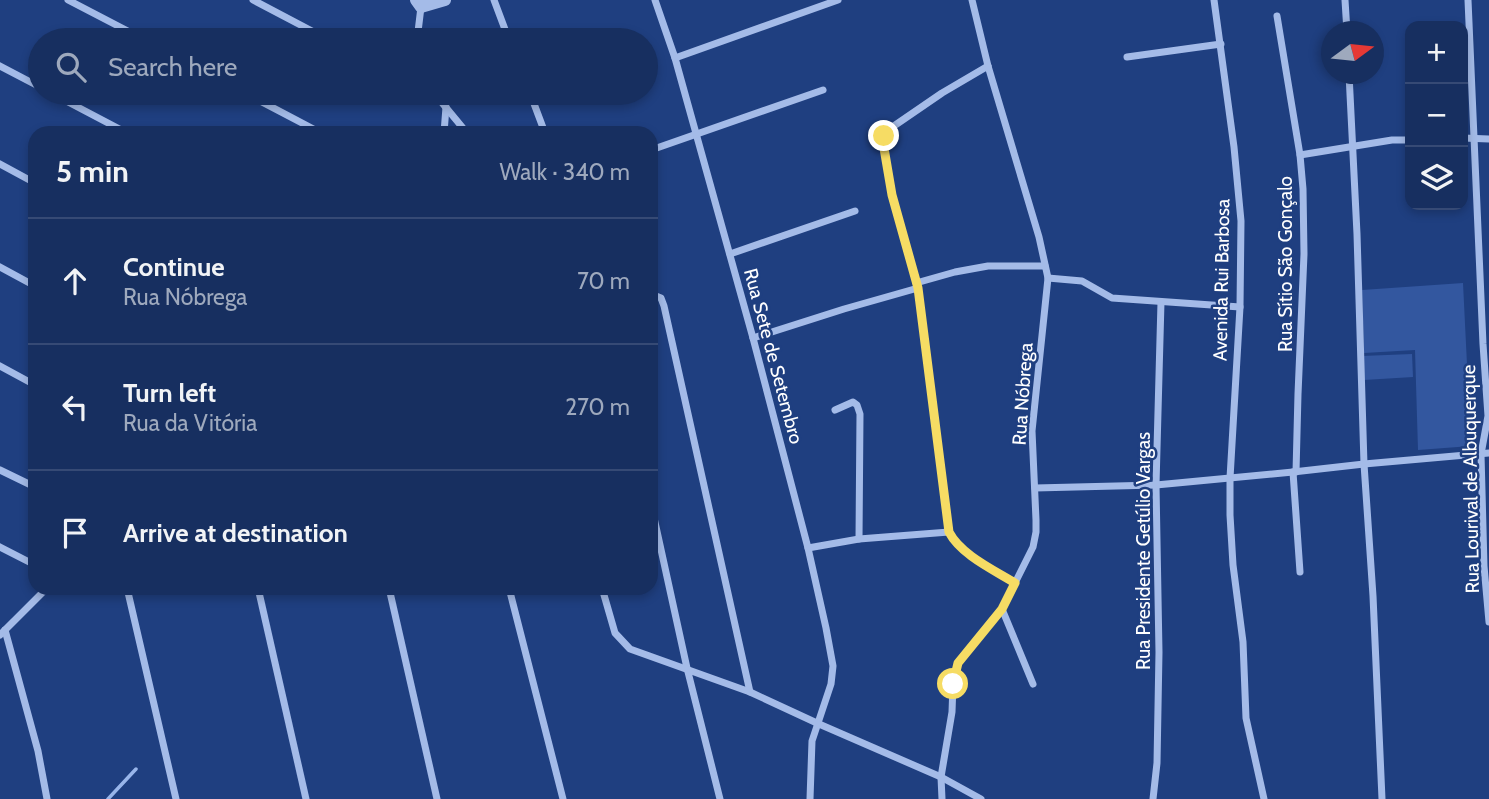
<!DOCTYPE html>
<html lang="en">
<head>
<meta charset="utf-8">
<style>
  body { margin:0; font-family:Cabin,sans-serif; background:#243b69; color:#f1f3f6 }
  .controls { position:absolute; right:21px; top:21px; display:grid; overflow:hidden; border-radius:14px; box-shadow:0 4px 10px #0003 }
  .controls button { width:63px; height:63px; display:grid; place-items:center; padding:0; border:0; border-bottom:2px solid #364a75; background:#172f60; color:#f1f3f6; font:35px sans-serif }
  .compass { position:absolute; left:1321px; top:21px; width:63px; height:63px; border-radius:50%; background:#172f60; box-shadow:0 4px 10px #0003; rotate:75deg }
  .stop { position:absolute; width:21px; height:21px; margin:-16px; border:5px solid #f6dc64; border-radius:50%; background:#fff }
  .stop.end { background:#f6dc64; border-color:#fff; box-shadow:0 2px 7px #0008 }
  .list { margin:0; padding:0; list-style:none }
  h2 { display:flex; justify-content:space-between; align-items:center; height:91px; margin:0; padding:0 28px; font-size:30px }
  h2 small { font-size:23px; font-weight:400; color:#9ea9bd }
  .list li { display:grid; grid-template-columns:46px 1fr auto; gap:21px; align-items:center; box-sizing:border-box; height:126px; padding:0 28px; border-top:2px solid #364a75 }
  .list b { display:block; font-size:26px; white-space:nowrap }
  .list p { margin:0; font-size:23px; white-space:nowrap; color:#9ea9bd }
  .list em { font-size:23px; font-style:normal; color:#9ea9bd }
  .icon { flex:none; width:38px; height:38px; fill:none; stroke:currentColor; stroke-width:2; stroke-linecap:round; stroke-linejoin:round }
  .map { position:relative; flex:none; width:1489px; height:799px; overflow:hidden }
  .search { position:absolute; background:#172f60; box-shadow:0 4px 10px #0003; left:28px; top:28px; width:630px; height:77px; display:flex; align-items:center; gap:18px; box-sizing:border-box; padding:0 24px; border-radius:38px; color:#9ea9bd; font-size:26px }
  .panel { position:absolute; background:#172f60; box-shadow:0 4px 10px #0003; left:28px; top:126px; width:630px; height:469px; border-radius:21px }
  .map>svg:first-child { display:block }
</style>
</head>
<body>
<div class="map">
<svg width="1489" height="799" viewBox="0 0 1489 799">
  <rect width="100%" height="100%" fill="#1f3f80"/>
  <!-- green -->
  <g fill="#33579f">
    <polygon points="1463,283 1471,446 1418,450 1415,350 1364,353 1362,290"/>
    <polygon points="1412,354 1413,377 1364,380 1362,356"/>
  </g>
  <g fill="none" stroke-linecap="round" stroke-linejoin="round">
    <!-- stream -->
    <polyline stroke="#98b5ea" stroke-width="3.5" points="108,799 136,769"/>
    <!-- minor -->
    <g stroke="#a4bbe8" stroke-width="7">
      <polyline points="68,0 145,40"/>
      <polyline points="253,0 329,40"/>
      <polyline points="494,0 509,40"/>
      <polyline points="655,0 675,58 753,338 808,548 826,628 833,666 831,684 812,741 810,799"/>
      <polyline points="1214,0 1234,147 1241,221 1240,307 1230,478 1230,515 1233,565 1243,642 1246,718 1264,799"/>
      <polyline points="1345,0 1347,32"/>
      <polyline points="1468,0 1483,344 1488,416 1481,454 1484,566 1489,622"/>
      <polyline points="1277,16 1300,155 1303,189 1304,254 1298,394 1296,472"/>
      <polyline points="417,40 421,7"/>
      <polyline points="1127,57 1221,44"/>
      <polyline points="675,58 838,0"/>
      <polyline points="0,66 40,87"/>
      <path d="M988,66L942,93L888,130L884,136L883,142L892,195L918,288L949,532C960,554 994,570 1015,583"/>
      <polyline points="1349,74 1357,234 1364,464 1373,596 1382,799"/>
      <polyline points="51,93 127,133"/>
      <polyline points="245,93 321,133"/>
      <polyline points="434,93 467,133"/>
      <polyline points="530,93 545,133"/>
      <polyline points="444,133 446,107"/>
      <polyline points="1463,138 1489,139"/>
      <polyline points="651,150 823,90"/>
      <polyline points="1300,155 1392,140 1410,140"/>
      <polyline points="0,164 35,183"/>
      <polyline points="730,254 855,211"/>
      <polyline points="0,267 35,286"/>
      <polyline points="1048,278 1082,281 1112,298 1240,307"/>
      <polyline points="916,283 955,272 988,266 1045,266"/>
      <polyline points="651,297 656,296 661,298 664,306 750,692"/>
      <polyline points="753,338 844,309 918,288"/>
      <polyline points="0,366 35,385"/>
      <polyline points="835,410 853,402 857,405 860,414 859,539"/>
      <polyline points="0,470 35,487"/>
      <polyline points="1293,472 1300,572"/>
      <polyline points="1035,488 1156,485 1293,472 1364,464 1489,453"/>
      <polyline points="651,504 687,668 720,799"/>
      <polyline points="0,547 35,565"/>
      <polyline points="808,548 859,539 949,532"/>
      <polyline points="127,588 176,799"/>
      <polyline points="258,588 306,799"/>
      <polyline points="389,588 437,799"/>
      <polyline points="509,588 563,799"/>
      <polyline points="602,588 615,633 630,649 750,692 819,724 941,777 981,799"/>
      <polyline points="1002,609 1033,684"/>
      <polyline points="5,630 38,751 47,799"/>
      <polyline points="0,635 47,588"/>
      <polyline points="942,799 941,777 952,712 953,684 958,663 1002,609 1033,547 1036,532 1036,520 1032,431 1048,278 1039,237 988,66 972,0"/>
      <polyline points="1153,799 1157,763 1159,652 1156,485 1161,302"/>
    </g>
    <!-- tertiary -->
    <polyline stroke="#a4bbe8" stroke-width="12" points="416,0 421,7 445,0"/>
  </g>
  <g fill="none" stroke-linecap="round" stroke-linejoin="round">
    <!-- route -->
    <path stroke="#f6dc64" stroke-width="9" d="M884,136L883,142L885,154L892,195L918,288L949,532C961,555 994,570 1015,583L1002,609L958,663L953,684"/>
  </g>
  <g text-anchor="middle" stroke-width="5" stroke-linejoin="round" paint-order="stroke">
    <!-- street labels -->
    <g font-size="19" fill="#fff" stroke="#1f3f80">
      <text transform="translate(1285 264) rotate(-90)" y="7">Rua Sítio São Gonçalo</text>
      <text transform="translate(1221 280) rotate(-89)" y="7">Avenida Rui Barbosa</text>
      <text transform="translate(774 356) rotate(75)" y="7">Rua Sete de Setembro</text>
      <text transform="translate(1022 394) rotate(-86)" y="7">Rua Nóbrega</text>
      <text transform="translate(1470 479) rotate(-91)" y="7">Rua Lourival de Albuquerque</text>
      <text transform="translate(1143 551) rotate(-90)" y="7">Rua Presidente Getúlio Vargas</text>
    </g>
  </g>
</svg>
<div class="controls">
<button>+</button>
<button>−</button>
<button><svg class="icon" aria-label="layers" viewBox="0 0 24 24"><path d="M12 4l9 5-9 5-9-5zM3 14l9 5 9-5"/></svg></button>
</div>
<svg class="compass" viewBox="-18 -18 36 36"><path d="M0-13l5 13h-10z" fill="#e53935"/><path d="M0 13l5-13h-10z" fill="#9ea9bd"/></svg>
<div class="stop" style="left:953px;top:684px"></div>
<div class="stop end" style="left:884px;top:136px"></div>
<div class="search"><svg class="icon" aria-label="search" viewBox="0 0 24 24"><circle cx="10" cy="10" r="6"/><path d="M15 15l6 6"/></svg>Search here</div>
<section class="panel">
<h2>5 min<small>Walk · 340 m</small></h2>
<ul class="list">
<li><svg class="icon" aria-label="ahead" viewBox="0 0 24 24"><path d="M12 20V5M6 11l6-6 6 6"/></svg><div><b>Continue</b><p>Rua Nóbrega</p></div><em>70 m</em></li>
<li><svg class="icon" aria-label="left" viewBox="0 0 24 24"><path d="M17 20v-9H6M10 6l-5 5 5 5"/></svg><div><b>Turn left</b><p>Rua da Vitória</p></div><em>270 m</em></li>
<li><svg class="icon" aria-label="arrive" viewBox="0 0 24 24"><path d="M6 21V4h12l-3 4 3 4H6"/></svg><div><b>Arrive at destination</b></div></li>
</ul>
</section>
</div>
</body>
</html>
